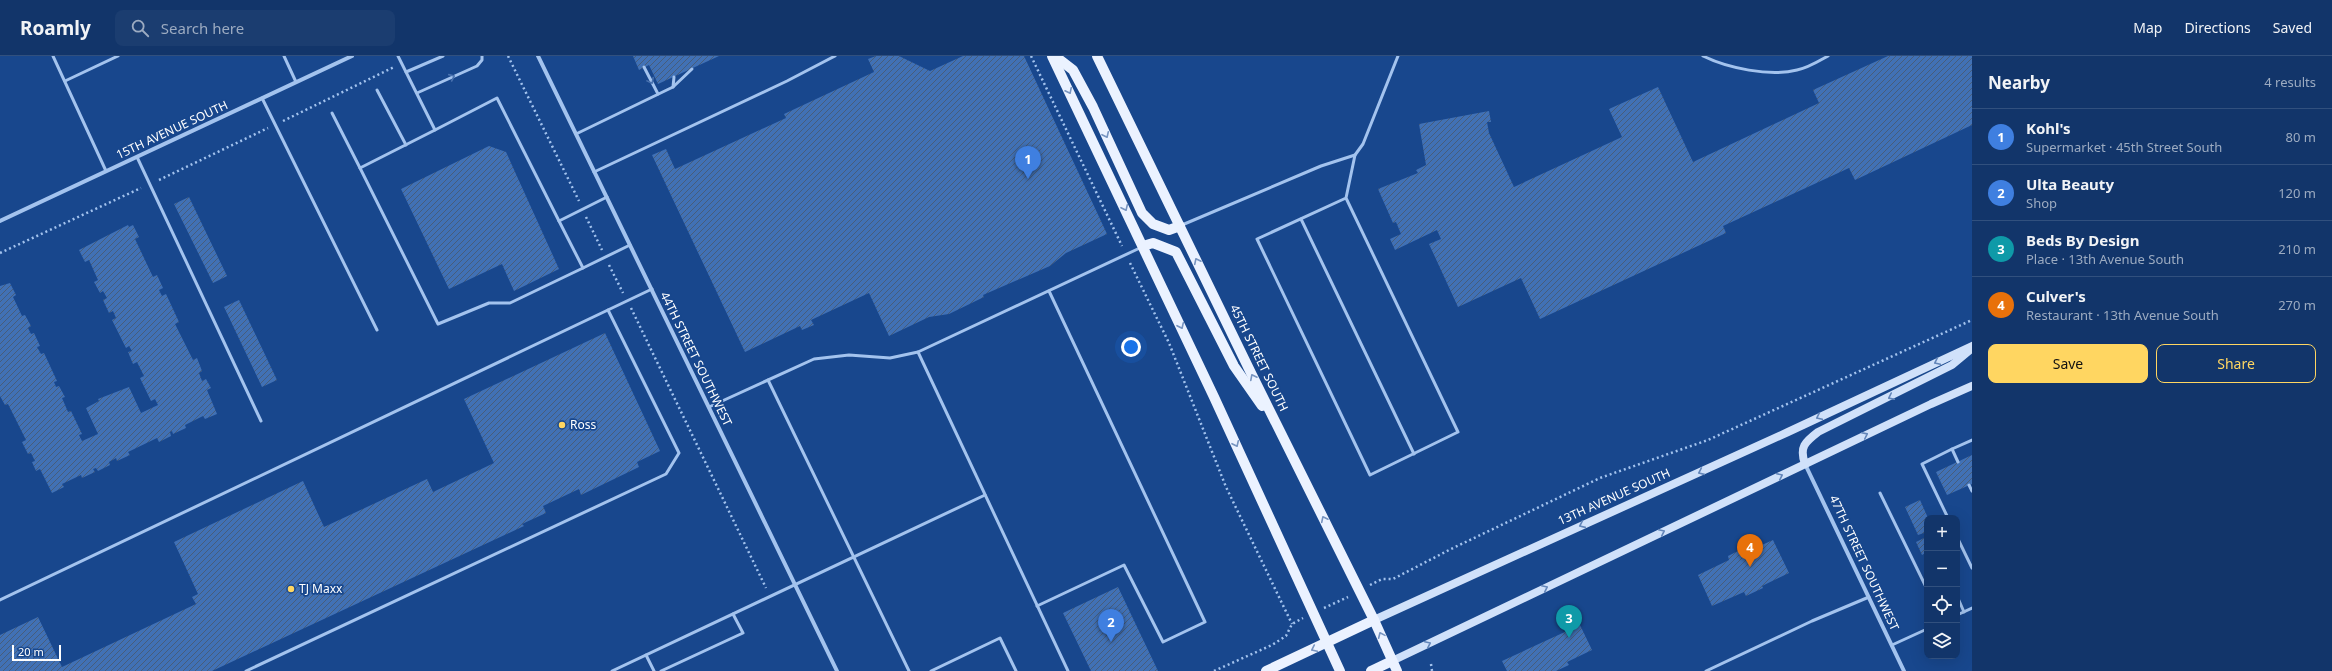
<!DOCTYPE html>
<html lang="en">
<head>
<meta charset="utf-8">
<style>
  body { margin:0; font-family:"Noto Sans",sans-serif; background:#1b3d70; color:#f1f3f6 }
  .controls { position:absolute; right:12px; bottom:12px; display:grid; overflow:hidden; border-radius:8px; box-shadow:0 4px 16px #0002 }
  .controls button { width:36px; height:36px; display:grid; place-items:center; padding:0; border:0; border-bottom:1px solid #31507e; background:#12356a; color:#f1f3f6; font:20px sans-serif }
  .scale { position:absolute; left:12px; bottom:10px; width:49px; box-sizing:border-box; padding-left:4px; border:2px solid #fff; border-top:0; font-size:11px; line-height:14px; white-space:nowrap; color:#fff; -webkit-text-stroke:3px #18478d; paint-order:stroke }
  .you { position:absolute; left:1131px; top:291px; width:14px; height:14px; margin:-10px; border:3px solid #fff; border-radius:50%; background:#1a73e8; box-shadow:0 0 0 6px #1a73e833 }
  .badge { display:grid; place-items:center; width:26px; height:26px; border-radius:50%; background:#ffd661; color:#fff; font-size:13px; font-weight:700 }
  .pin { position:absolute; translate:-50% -33px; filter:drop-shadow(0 1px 2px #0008) }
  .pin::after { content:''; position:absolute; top:21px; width:14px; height:12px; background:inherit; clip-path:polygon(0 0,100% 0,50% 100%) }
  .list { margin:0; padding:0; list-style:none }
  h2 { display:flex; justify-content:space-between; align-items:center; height:52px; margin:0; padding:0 16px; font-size:17px }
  h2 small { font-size:13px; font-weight:400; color:#9cabc1 }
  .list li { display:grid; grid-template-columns:26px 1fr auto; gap:12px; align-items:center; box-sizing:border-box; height:56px; padding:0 16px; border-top:1px solid #31507e }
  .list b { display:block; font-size:15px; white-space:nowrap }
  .list p { margin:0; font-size:13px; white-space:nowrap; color:#9cabc1 }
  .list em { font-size:13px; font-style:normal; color:#9cabc1 }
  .actions { display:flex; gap:8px; padding:12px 16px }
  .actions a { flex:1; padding:9px 0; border:1px solid #ffd661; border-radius:8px; text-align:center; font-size:14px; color:#ffd661 }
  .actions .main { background:#ffd661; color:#111 }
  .icon { flex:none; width:22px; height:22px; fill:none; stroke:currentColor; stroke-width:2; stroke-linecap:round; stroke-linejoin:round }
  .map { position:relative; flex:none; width:1972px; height:615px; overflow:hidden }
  header { display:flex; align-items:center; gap:24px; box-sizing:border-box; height:56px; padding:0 20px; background:#12356a; border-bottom:1px solid #31507e }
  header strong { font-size:19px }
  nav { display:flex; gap:22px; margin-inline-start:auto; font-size:14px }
  .search { width:280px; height:36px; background:#1b3d70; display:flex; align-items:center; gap:10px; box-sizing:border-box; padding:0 14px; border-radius:8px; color:#9cabc1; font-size:15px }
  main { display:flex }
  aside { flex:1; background:#12356a }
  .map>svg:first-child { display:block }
</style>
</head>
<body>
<header>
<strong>Roamly</strong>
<div class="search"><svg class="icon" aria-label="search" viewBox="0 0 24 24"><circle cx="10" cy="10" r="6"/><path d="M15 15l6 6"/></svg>Search here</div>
<nav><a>Map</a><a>Directions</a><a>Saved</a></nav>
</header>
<main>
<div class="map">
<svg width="1972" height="615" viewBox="0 0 1972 615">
  <defs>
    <pattern id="building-hatch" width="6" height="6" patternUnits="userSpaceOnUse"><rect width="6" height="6" fill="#4171b5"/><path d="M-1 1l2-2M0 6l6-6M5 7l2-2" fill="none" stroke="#475d7b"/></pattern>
  </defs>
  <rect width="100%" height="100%" fill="#18478d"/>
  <!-- building -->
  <g fill="url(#building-hatch)">
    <polygon points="633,0 719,0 658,28 649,9 639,14"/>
    <polygon points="876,0 899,0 930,15 963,0 1024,0 1107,178 1066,197 1050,210 983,239 984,241 949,258 929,261 889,280 869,237 811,264 814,269 802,274 800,270 745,296 652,99 666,93 675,113 786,62 784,58 874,16 868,3"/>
    <polygon points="1888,0 1972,0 1972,69 1855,124 1849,112 1723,170 1726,177 1540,263 1521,222 1458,251 1429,188 1441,183 1437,174 1395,194 1390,183 1401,178 1396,166 1393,167 1378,133 1418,117 1416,114 1426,109 1419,68 1489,55 1491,66 1487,66 1489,77 1514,131 1622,81 1609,53 1658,31 1693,106 1819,47 1813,34"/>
    <polygon points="489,90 506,96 559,213 514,235 502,208 449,233 401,133"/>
    <polygon points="189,141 227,220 213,227 174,148"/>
    <polygon points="128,169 129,171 133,169 139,181 135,183 153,221 157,219 163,232 159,234 162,240 166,238 179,266 175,268 193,304 197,302 202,315 199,317 202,325 206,323 211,332 207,334 217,358 205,363 203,360 185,369 186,372 173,378 172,375 170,376 171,380 159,386 157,382 128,396 130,399 117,405 116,402 109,406 110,409 98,415 96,412 93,413 95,416 82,422 81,419 62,428 64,431 52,437 40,413 36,415 32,406 35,405 31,397 28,398 22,386 26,384 8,348 5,349 0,340 0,230 10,227 16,239 13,241 22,260 25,259 31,270 28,272 31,278 34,277 40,290 37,291 41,298 44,297 57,325 54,326 56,331 59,330 65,341 62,342 68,356 71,355 82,378 79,379 82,385 98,378 86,352 99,345 98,343 129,331 141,357 158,349 155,343 151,345 140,322 144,320 137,306 133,308 128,296 132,295 129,290 126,292 112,264 116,262 113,255 109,257 103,244 107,242 103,235 100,237 94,226 98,224 89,204 85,206 79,194"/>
    <polygon points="239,244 277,324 262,331 224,251"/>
    <polygon points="605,277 660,395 637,406 639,411 581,439 579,433 543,450 546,457 522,468 524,470 212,615 0,615 0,579 38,561 62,611 196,548 192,541 198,538 174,486 303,425 324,471 427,423 433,436 494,407 464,343"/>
    <polygon points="1972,399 1972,428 1947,439 1936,416"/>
    <polygon points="1920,444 1928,462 1927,496 1922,499 1916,486 1926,481 1924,477 1918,479 1905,451"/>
    <polygon points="1773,484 1789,517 1762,530 1763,532 1746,540 1744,536 1712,550 1698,519 1729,504 1728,500 1744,492 1746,496"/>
    <polygon points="1118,531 1158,615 1091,615 1063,557"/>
    <polygon points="1580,569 1592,594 1567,606 1569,609 1556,615 1507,615 1502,605"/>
  </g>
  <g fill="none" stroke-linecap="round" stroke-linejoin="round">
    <!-- path -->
    <g stroke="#a3c3ee" stroke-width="2.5" stroke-dasharray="2 3" stroke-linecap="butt">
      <polyline points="508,0 579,145"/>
      <polyline points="1031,0 1122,190"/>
      <polyline points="283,65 394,11"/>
      <polyline points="159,124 268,72"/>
      <polyline points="586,161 602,194"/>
      <polyline points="0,197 141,132"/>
      <polyline points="1130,207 1169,287 1226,431 1292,568"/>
      <polyline points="609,209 623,237"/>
      <polyline points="631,252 766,532"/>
      <polyline points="1370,529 1382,523 1393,523 1451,493 1600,422 1708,384 1972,264"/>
      <polyline points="1324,552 1348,541"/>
      <polyline points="1431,608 1432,615"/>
      <polyline points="1214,615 1272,589 1286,580 1292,568 1303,562"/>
    </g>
    <!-- lane -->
    <g stroke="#a3c3ee" stroke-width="3">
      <polyline points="53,0 106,115"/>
      <polyline points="284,0 296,26"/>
      <polyline points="398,0 435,74 497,42 559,165 607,141"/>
      <path d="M1703,0C1727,12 1770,21 1797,14C1808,12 1819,5 1828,0"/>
      <polyline points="644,11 658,38"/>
      <polyline points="406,16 443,0"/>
      <polyline points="65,25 118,0"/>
      <polyline points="673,31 674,21"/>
      <polyline points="377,34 406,89"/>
      <polyline points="417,37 477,10 482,4 482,0"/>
      <polyline points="262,42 377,274"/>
      <polyline points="332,57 360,112 435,74"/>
      <polyline points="576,78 673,31 692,13"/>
      <polyline points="137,101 261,365"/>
      <polyline points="360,112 438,268 489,247 510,247 583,212 559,165"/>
      <polyline points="594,116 787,25 835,0"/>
      <polyline points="1346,142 1458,376 1370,419 1257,183 1346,142 1355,99"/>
      <polyline points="1301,163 1414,398"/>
      <polyline points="1182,169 1321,110 1355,99 1363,88 1398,0"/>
      <polyline points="583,212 630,189"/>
      <polyline points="918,296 1068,615"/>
      <polyline points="768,324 909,615"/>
      <polyline points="709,351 814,303 849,299 890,302 918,296 1142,191"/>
      <polyline points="1952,393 1972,384"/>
      <polyline points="1969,429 1972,435"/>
      <polyline points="1880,437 1927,533"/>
      <polyline points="1948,462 1922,408 1952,393 1958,406"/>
      <polyline points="1957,481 1972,512"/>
      <polyline points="1957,540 1964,556"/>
      <polyline points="0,544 652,233"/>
      <polyline points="1037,550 1124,509 1163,586 1205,566 1049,235"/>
      <polyline points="1957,559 1972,552"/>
      <polyline points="1892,589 1927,573"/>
      <polyline points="646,599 654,615"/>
      <polyline points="246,615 666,418 679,397 608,254"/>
      <polyline points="612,615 985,439"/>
      <polyline points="661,615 743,577 733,558"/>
      <polyline points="931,615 1000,582 1016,615"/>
      <polyline points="1706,615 1812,565 1869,541"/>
    </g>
    <!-- street -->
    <g stroke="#a3c3ee" stroke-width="4">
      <polyline points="538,0 837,615"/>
      <polyline points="0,165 352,0"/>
      <polyline points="1805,408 1904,615"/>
    </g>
    <!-- secondary -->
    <g stroke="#d0e1fa" stroke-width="8">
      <path d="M1805,408C1799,391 1805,386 1818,376L1952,309L1970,294"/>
      <polyline points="1374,564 1788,376 1972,290"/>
      <polyline points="1392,605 1931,348 1972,330"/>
    </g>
    <!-- primary -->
    <g stroke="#ebf2ff" stroke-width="10">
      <polyline points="1052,0 1214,341 1340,615"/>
      <polyline points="1055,0 1073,14 1093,51 1142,157 1153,168 1169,174 1180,170"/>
      <polyline points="1097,0 1252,319 1374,564 1397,615"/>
      <polyline points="1143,190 1153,187 1176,196 1234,310 1262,350"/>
      <polyline points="1266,615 1374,564"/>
      <polyline points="1371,615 1392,605"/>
    </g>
  </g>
  <!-- one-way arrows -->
  <defs><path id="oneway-chevron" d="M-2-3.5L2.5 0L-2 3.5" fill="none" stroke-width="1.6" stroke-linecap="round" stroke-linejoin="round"/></defs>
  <g stroke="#4972af">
    <use href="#oneway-chevron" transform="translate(452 21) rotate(-24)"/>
    <use href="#oneway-chevron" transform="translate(651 25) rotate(62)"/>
  </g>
  <g stroke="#7794c0">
    <use href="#oneway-chevron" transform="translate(1069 35) rotate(64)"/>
    <use href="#oneway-chevron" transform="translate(1106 79) rotate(65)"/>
    <use href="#oneway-chevron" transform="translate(1125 152) rotate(65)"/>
    <use href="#oneway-chevron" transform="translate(1197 205) rotate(-116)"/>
    <use href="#oneway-chevron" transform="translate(1181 270) rotate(65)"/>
    <use href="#oneway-chevron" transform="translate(1253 321) rotate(-117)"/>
    <use href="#oneway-chevron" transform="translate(1236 388) rotate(65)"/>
    <use href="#oneway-chevron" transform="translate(1324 463) rotate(-116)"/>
    <use href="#oneway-chevron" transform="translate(1381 579) rotate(-114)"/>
    <use href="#oneway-chevron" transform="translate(1314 593) rotate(155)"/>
  </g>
  <g stroke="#6285b9">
    <use href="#oneway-chevron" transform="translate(1937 306) rotate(155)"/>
    <use href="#oneway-chevron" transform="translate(1891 341) rotate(154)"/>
    <use href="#oneway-chevron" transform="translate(1819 361) rotate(155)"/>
    <use href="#oneway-chevron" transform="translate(1865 379) rotate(-26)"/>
    <use href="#oneway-chevron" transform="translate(1701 416) rotate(156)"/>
    <use href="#oneway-chevron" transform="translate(1780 420) rotate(-25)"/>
    <use href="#oneway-chevron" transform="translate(1582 469) rotate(156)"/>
    <use href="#oneway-chevron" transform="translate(1662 476) rotate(-25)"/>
    <use href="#oneway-chevron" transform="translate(1545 532) rotate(-25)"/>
    <use href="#oneway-chevron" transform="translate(1428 588) rotate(-25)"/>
  </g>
  <!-- markers -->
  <g fill="#ffd661" stroke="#18478d" stroke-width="1.5">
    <circle cx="562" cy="369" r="4"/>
    <circle cx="291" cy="533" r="4"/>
  </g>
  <g text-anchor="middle" stroke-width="3.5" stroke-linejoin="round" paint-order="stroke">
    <!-- street labels -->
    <g font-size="12" fill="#fff" stroke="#18478d">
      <text transform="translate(172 74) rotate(-25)" y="4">15TH AVENUE SOUTH</text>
      <text transform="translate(1259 302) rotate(64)" y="4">45TH STREET SOUTH</text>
      <text transform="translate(696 303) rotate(64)" y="4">44TH STREET SOUTHWEST</text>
      <text transform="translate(1614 441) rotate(-24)" y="4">13TH AVENUE SOUTH</text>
      <text transform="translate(1864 507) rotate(65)" y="4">47TH STREET SOUTHWEST</text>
    </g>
    <!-- poi labels -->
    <g font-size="12" fill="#fff" stroke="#18478d" text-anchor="start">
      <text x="570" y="373">Ross</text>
      <text x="299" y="537">TJ Maxx</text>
    </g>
  </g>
</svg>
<div class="controls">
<button>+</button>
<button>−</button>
<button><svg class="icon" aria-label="locate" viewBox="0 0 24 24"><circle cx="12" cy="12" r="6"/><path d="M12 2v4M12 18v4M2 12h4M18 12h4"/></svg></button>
<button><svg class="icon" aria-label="layers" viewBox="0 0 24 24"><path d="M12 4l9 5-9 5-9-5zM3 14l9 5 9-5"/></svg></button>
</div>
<div class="scale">20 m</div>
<div class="you"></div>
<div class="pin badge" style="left:1028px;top:123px;background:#3f7fe0">1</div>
<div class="pin badge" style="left:1111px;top:586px;background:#3f7fe0">2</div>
<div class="pin badge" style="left:1569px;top:582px;background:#0f9aa8">3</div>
<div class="pin badge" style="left:1750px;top:511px;background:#e8710a">4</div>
</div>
<aside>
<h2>Nearby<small>4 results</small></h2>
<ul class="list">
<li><span class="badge" style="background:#3f7fe0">1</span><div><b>Kohl's</b><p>Supermarket · 45th Street South</p></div><em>80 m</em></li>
<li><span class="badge" style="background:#3f7fe0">2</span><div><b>Ulta Beauty</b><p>Shop</p></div><em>120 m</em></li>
<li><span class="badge" style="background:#0f9aa8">3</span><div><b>Beds By Design</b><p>Place · 13th Avenue South</p></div><em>210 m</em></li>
<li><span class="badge" style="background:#e8710a">4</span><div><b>Culver's</b><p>Restaurant · 13th Avenue South</p></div><em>270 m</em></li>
</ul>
<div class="actions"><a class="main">Save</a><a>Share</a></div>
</aside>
</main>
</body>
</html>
